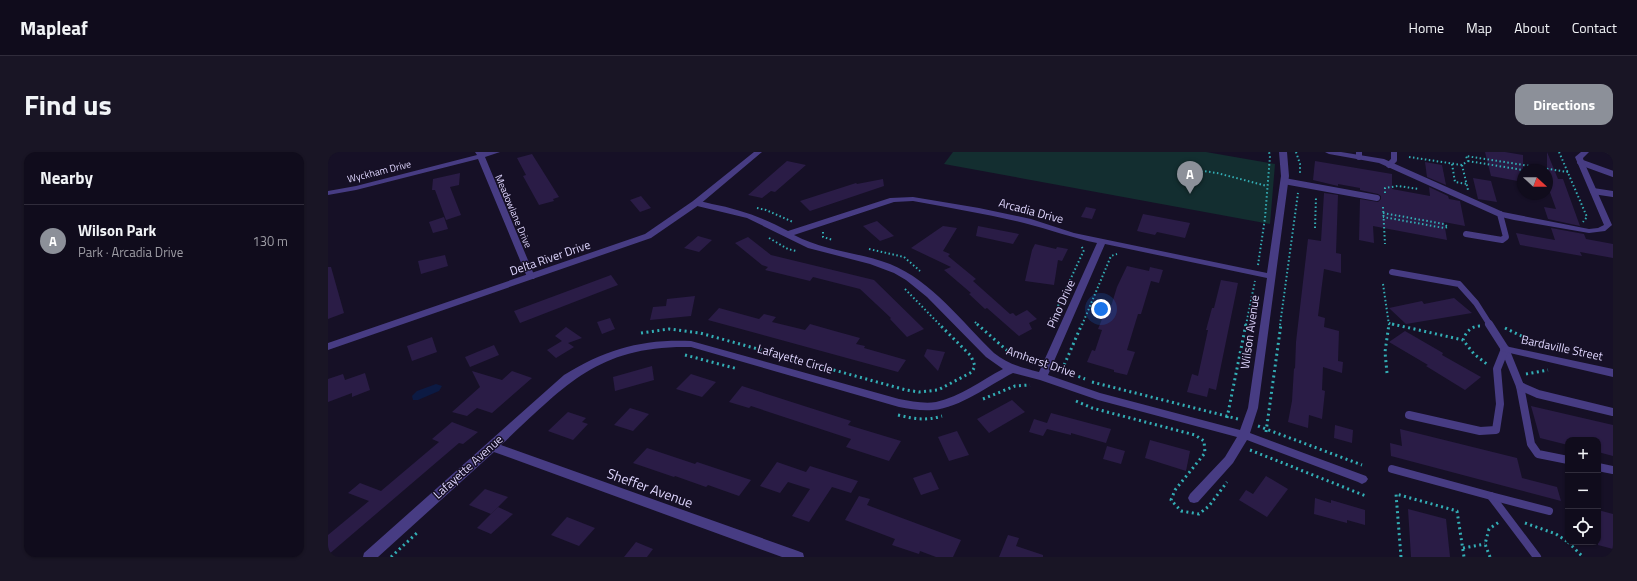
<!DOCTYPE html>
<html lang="en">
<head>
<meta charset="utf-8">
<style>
  body { margin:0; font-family:"Titillium Web",sans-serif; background:#191525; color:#f1f3f6 }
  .controls { position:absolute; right:12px; bottom:12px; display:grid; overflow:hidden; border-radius:8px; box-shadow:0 1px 3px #0004 }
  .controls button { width:36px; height:36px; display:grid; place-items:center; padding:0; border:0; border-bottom:1px solid #302c3b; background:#100c1c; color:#f1f3f6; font:20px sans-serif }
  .compass { position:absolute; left:1189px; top:12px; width:36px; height:36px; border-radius:50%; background:#100c1c; box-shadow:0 1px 3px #0004; rotate:111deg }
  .you { position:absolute; left:773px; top:157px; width:14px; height:14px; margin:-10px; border:3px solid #fff; border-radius:50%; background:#1a73e8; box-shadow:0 0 0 6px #1a73e833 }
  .badge { display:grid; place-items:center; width:26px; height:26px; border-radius:50%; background:#8c9099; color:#fff; font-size:13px; font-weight:700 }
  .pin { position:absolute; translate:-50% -33px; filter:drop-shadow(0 1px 2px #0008) }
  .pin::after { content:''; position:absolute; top:21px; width:14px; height:12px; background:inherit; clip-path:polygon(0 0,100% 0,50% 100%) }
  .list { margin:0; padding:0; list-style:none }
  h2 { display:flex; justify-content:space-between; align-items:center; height:52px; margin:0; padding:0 16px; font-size:17px }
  h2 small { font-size:13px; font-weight:400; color:#9c9ba3 }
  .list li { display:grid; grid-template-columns:26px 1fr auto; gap:12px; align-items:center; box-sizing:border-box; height:72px; padding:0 16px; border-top:1px solid #302c3b }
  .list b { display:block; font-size:15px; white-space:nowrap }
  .list p { margin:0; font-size:13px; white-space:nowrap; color:#9c9ba3 }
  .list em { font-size:13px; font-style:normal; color:#9c9ba3 }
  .icon { flex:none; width:22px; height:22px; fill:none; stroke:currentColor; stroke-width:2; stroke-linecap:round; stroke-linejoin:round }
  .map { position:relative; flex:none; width:1285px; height:405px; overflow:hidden; border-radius:12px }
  header { display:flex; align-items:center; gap:24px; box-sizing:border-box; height:56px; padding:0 20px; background:#100c1c; border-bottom:1px solid #302c3b }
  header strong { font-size:19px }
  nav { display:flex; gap:22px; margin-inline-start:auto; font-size:14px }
  .intro { display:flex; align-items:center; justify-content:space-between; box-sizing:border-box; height:96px; padding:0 24px }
  h1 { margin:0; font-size:28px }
  .button { padding:10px 18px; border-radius:12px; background:#8c9099; color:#fff; font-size:14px; font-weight:700 }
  main { display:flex; gap:24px; padding:0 24px }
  aside { flex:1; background:#100c1c; border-radius:12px; box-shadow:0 1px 3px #0004 }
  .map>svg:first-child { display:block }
</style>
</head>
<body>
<header>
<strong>Mapleaf</strong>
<nav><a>Home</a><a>Map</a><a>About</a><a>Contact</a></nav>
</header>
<div class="intro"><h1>Find us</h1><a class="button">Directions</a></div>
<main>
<aside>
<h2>Nearby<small></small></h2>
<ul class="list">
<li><span class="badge">A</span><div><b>Wilson Park</b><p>Park · Arcadia Drive</p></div><em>130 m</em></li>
</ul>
</aside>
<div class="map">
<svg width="1285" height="405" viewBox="0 0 1285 405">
  <rect width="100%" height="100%" fill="#161026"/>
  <!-- green -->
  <polygon fill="#132e30" points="625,0 878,0 947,12 942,72 616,12"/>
  <!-- water -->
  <polygon fill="#0c1a43" points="108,232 114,234 111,239 90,248 85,248 84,244 89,239"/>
  <!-- building -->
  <g fill="#2a1c46">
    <polygon points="1157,0 1177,0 1195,3 1195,30 1163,24"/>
    <polygon points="1219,0 1230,27 1235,27 1252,74 1220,67 1216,55 1228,57 1219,32"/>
    <polygon points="204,2 231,45 225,47 226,49 211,53 195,24 198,23 189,6"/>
    <polygon points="459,9 478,13 447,40 443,39 434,46 420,43"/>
    <polygon points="987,9 1064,22 1064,37 1102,44 1101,35 1120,44 1121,47 1132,49 1137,74 1116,70 1119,88 1045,74 1046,91 1031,88 1032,47 1050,50 1053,47 1053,44 1050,42 1032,38 1032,36 1010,32 1010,34 985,28"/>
    <polygon points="1097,10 1114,13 1118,33 1099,25"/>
    <polygon points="132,21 131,33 122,35 133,63 118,68 107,38 104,38 105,27"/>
    <polygon points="1145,26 1163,29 1169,50 1150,47"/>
    <polygon points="555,27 556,34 482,59 472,49 528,31 529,32"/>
    <polygon points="996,41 1010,43 1008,101 1013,102 1013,121 996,117 990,164 997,166 996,175 1011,179 1010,209 1015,210 1014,221 995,215 994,238 997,239 994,267 981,263 980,276 960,270 964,249 966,216 967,217 968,190 980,87 993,89"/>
    <polygon points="313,44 323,56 312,60 302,48"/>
    <polygon points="758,55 768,57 764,67 753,65"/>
    <polygon points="815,62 862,71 857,86 829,80 827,83 809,79"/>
    <polygon points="116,65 120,77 105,81 101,70"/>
    <polygon points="549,69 566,84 552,89 535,74"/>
    <polygon points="615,74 629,76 615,99 622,102 620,104 648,127 645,129 682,162 685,161 688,164 699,158 709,167 701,171 704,177 691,184 659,156 657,157 641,142 643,141 616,118 623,115 583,96"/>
    <polygon points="650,74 691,82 685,92 648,84"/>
    <polygon points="1223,76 1256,82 1258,87 1285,92 1285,106 1252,100 1254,104 1192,93 1188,81 1227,88"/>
    <polygon points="370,84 384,88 371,100 356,96"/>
    <polygon points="420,85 443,103 546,128 596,177 579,185 562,167 563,166 532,137 485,125 482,129 437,118 440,115 434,113 407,91"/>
    <polygon points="707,92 728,97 729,95 740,97 734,109 730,108 726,133 697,129 704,98"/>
    <polygon points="117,103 120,114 93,122 90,109"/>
    <polygon points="799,114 821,119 822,115 835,118 831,131 823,129 813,162 810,162 799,198 807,200 799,223 786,220 786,218 759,210 764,198 767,199 774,178 770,177 777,160 781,161 789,135"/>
    <polygon points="0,115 3,115 16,161 0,167"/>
    <polygon points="283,123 290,133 192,171 186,159"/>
    <polygon points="893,128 910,131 888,238 881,236 879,245 859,240 864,222 870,224 880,178 878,178 884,156 886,156"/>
    <polygon points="367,144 363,164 322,168 325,155 338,154 339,147"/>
    <polygon points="1126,146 1144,161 1078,172 1061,156 1094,149 1096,152"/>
    <polygon points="391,156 431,167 436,162 448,165 444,170 477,178 482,172 503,178 532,186 528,192 537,194 536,196 578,208 570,220 380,168"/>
    <polygon points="282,166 287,177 274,182 269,170"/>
    <polygon points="238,175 254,186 240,191 246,195 228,206 219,198 234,189 227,184"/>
    <polygon points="1077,179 1115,201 1114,203 1153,225 1137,238 1098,214 1100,213 1061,190"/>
    <polygon points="104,185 109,200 84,209 79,194"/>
    <polygon points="166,193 171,203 142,215 137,205"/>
    <polygon points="599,197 617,200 610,219 596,204"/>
    <polygon points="324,214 326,228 287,239 285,225"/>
    <polygon points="144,219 174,228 184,219 204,226 164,261 149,256 139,264 124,260 152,235"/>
    <polygon points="37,221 42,238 24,245 24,241 0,250 0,227 15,222 17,228"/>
    <polygon points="363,222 388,230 374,245 348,237"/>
    <polygon points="414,234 523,269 520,273 573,289 561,309 518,295 523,287 423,254 421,256 401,250"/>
    <polygon points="684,248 697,260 661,281 649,267"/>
    <polygon points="1203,254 1285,273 1285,304 1270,300 1270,288 1240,288 1240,293 1212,286"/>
    <polygon points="302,256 321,262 305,279 286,273"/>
    <polygon points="240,260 258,266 254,270 260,272 245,288 220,279"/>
    <polygon points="723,261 783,277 778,291 743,281 743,283 719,277 715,284 701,280 706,267 719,271"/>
    <polygon points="124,270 150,280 135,292 131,291 0,403 0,383 41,349 20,341 32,331 53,339 111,290 104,287"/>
    <polygon points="1007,273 1025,278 1024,291 1006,286"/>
    <polygon points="1072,277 1189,306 1194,326 1229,335 1233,349 1063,304 1062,291 1074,294"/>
    <polygon points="629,279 641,303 621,309 610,285"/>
    <polygon points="822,288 862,299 858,319 817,306"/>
    <polygon points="779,294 797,299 793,312 775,307"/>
    <polygon points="319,296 367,312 369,310 423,328 411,344 380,333 378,335 347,324 346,325 305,311"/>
    <polygon points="449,310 478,320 482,314 530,329 523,341 504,335 481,370 464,364 482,337 460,330 452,341 432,334"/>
    <polygon points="603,320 611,337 593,343 585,326"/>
    <polygon points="938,324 960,337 939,365 911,348 918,338 925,342"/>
    <polygon points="157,337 180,345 163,362 141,353"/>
    <polygon points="531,344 542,347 539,353 633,388 625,405 608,405 592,399 591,402 564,393 567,387 517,368"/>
    <polygon points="987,346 1003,351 1003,348 1037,358 1037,373 1019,368 1019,371 986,362"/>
    <polygon points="170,355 185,362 163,382 149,376"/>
    <polygon points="1080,357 1118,367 1122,405 1083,405"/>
    <polygon points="1270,358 1285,362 1285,397 1270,393"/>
    <polygon points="239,365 267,376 251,394 223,383"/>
    <polygon points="680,383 691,386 688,394 715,403 715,405 671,405"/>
    <polygon points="308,390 325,397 319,405 296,405"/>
  </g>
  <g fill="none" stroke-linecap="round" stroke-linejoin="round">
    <!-- path-far1 -->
    <g stroke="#33aeb5" stroke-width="2" stroke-dasharray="1.5 2.5" stroke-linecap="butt">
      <polyline points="968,0 972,12 972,22"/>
      <polyline points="1231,0 1259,65 1255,70"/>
      <polyline points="1081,5 1134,13 1140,9 1138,4 1240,20"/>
      <polyline points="1140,9 1195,18"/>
      <polyline points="1124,12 1127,30 1139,32"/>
      <polyline points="1134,13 1140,38"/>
      <polyline points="862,24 875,19 889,21 939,34"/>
      <polyline points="1057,41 1057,36 1070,34 1091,37"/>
      <polyline points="1055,55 1057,92"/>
      <polyline points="429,56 438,58 465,70"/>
      <polyline points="1055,61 1116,72 1120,75 1116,76 1055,65"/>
      <polyline points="987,76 988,45"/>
      <polyline points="495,80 495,85 505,88"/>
      <polyline points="441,86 460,97 468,99"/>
      <polyline points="541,97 576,105 592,119"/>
      <polyline points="930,113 937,66 942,4 941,0"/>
      <polyline points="1055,132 1061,173"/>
      <polyline points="577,137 612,173"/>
      <polyline points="730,154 756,98 753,94"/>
      <polyline points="647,170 650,173"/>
      <polyline points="1061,171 1068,173"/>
      <polyline points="754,173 783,104 789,102"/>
      <polyline points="918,173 927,129"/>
      <polyline points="952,173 970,41"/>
    </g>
    <!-- path -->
    <g stroke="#33aeb5" stroke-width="3" stroke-dasharray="2 3.5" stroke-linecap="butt">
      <polyline points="649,172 683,202 708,209"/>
      <polyline points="1064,172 1135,188"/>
      <path d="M1152,174C1143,174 1138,180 1135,188L1146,202L1160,213"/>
      <polyline points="1177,176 1212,193"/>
      <polyline points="313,181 341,177 372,181 578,238 591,240 610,238 644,220 647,214 643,204 611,172"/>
      <polyline points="357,203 410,217"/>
      <polyline points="730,216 757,227"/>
      <polyline points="734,218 754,172"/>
      <polyline points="1059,221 1057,200 1061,172"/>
      <polyline points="1198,222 1220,218"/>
      <polyline points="764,230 910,267"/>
      <polyline points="655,247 687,234 702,233"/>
      <polyline points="748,249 764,256 867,283 876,289 877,301 847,338 843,348 853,359 871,362 881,354 899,330"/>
      <path d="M570,263C586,267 598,269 614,264"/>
      <polyline points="899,266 918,172"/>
      <polyline points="930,274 1034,313"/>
      <polyline points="938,280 953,172"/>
      <polyline points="922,298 1038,344"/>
      <polyline points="1197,371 1228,382 1240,390"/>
      <polyline points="1240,390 1255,405"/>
      <polyline points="1135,396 1157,392"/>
      <polyline points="63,405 91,379"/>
      <polyline points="1073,405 1068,342 1129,359 1136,405"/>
      <polyline points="1162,405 1157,392 1161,377 1171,370"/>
    </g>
    <!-- service-far1 -->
    <g stroke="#473c83" stroke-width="6">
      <polyline points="1031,0 1031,5"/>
      <polyline points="1252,10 1285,22"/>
      <polyline points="1061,13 1066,8 1066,0"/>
      <polyline points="956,29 1049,46"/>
      <polyline points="1265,39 1285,42"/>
      <polyline points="1138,82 1174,88 1178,85 1172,62"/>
      <polyline points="1064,120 1131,132 1148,151 1162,173"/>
    </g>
    <!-- service -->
    <g stroke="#473c83" stroke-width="8">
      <polyline points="1161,172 1177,197 1192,234 1203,292 1210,302 1240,308"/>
      <polyline points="1192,234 1210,242 1285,260"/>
      <polyline points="1081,263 1152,279 1168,278 1172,252 1169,217 1177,197"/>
      <polyline points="1270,315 1285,318"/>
      <polyline points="1064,317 1163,344 1209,405"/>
      <polyline points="1163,344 1221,359"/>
    </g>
    <!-- minor -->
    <g fill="#473c83" fill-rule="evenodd">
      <polygon points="147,0 172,0 157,5 207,125 206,127 200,127 199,125 150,7 28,38 0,43 0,39 28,34 149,3"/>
      <path d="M951,0H959L961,24L930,256L922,281L1038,324L1040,327L1038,330L1034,332L1030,330L919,288L905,311L870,350L866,351L862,350L860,346L862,342L897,305L909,285L770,248L712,228L685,221C661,233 632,256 605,258C593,259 582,257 571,255L363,195C269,193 237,234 173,293L470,399L475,401L476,405H454L166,300L50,405H35L36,401L236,223C278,197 314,187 363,189L571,247C583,249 596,252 608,250C632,245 654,228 675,217L658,205L599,145L578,128L566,121L542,112L480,96L419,66L365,53V49C371,48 378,51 384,52C411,57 436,66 460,79L562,46L585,45L651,56L703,67L746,81L939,121L953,24ZM585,49C622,56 659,62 696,71C721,77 744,86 769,91L711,220C694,216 680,212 666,201C634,170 604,129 562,112C530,100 496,99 466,83L566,50ZM777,92L939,126L920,256L912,278L772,241L720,223Z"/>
      <polygon points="997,0 1013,0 1056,7 1175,60 1261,77 1270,76 1276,73 1247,5 1253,0 1261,0 1255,6 1256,10 1284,73 1277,79 1261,81 1186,68 1169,64 1051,11 1001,2"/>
      <polygon points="1177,194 1285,217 1285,225 1173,199 1172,197"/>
    </g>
    <!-- tertiary -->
    <polygon fill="#473c83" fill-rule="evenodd" points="426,0 434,0 371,53 323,86 0,198 0,191 317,82 365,49"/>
    <!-- secondary -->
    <polygon fill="#8370fb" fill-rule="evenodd" points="1277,0 1285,0 1285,4"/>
  </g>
  <g text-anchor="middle" stroke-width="3" stroke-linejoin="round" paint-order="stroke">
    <!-- far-street labels -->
    <g font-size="10" fill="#dfd6fe" stroke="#161026">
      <text transform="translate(51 19) rotate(-14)" y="4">Wyckham Drive</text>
      <text transform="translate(186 59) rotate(67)" y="4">Meadowlane Drive</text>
    </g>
    <!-- street labels -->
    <g font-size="12" fill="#dfd6fe" stroke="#161026">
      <text transform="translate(703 59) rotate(15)" y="4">Arcadia Drive</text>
      <text transform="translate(222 106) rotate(-19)" y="4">Delta River Drive</text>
      <text transform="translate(733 152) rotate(-66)" y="4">Pino Drive</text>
      <text transform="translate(922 180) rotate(-82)" y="4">Wilson Avenue</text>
      <text transform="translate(1234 196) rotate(12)" y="4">Bardaville Street</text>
      <text transform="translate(467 207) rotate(16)" y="4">Lafayette Circle</text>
      <text transform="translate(713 210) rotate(19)" y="4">Amherst Drive</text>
      <text transform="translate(140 315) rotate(-42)" y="4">Lafayette Avenue</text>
    </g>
    <!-- near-street labels -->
    <g font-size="14" fill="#dfd6fe" stroke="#161026">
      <text transform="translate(322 336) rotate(20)" y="5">Sheffer Avenue</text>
    </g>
  </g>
</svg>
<div class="controls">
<button>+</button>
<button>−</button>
<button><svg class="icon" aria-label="locate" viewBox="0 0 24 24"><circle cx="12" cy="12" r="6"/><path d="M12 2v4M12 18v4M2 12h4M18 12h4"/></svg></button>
</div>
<svg class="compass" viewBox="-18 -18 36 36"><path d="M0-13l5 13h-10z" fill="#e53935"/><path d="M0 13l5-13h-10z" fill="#9c9ba3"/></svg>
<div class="you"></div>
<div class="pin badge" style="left:862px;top:42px">A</div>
</div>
</main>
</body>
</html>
